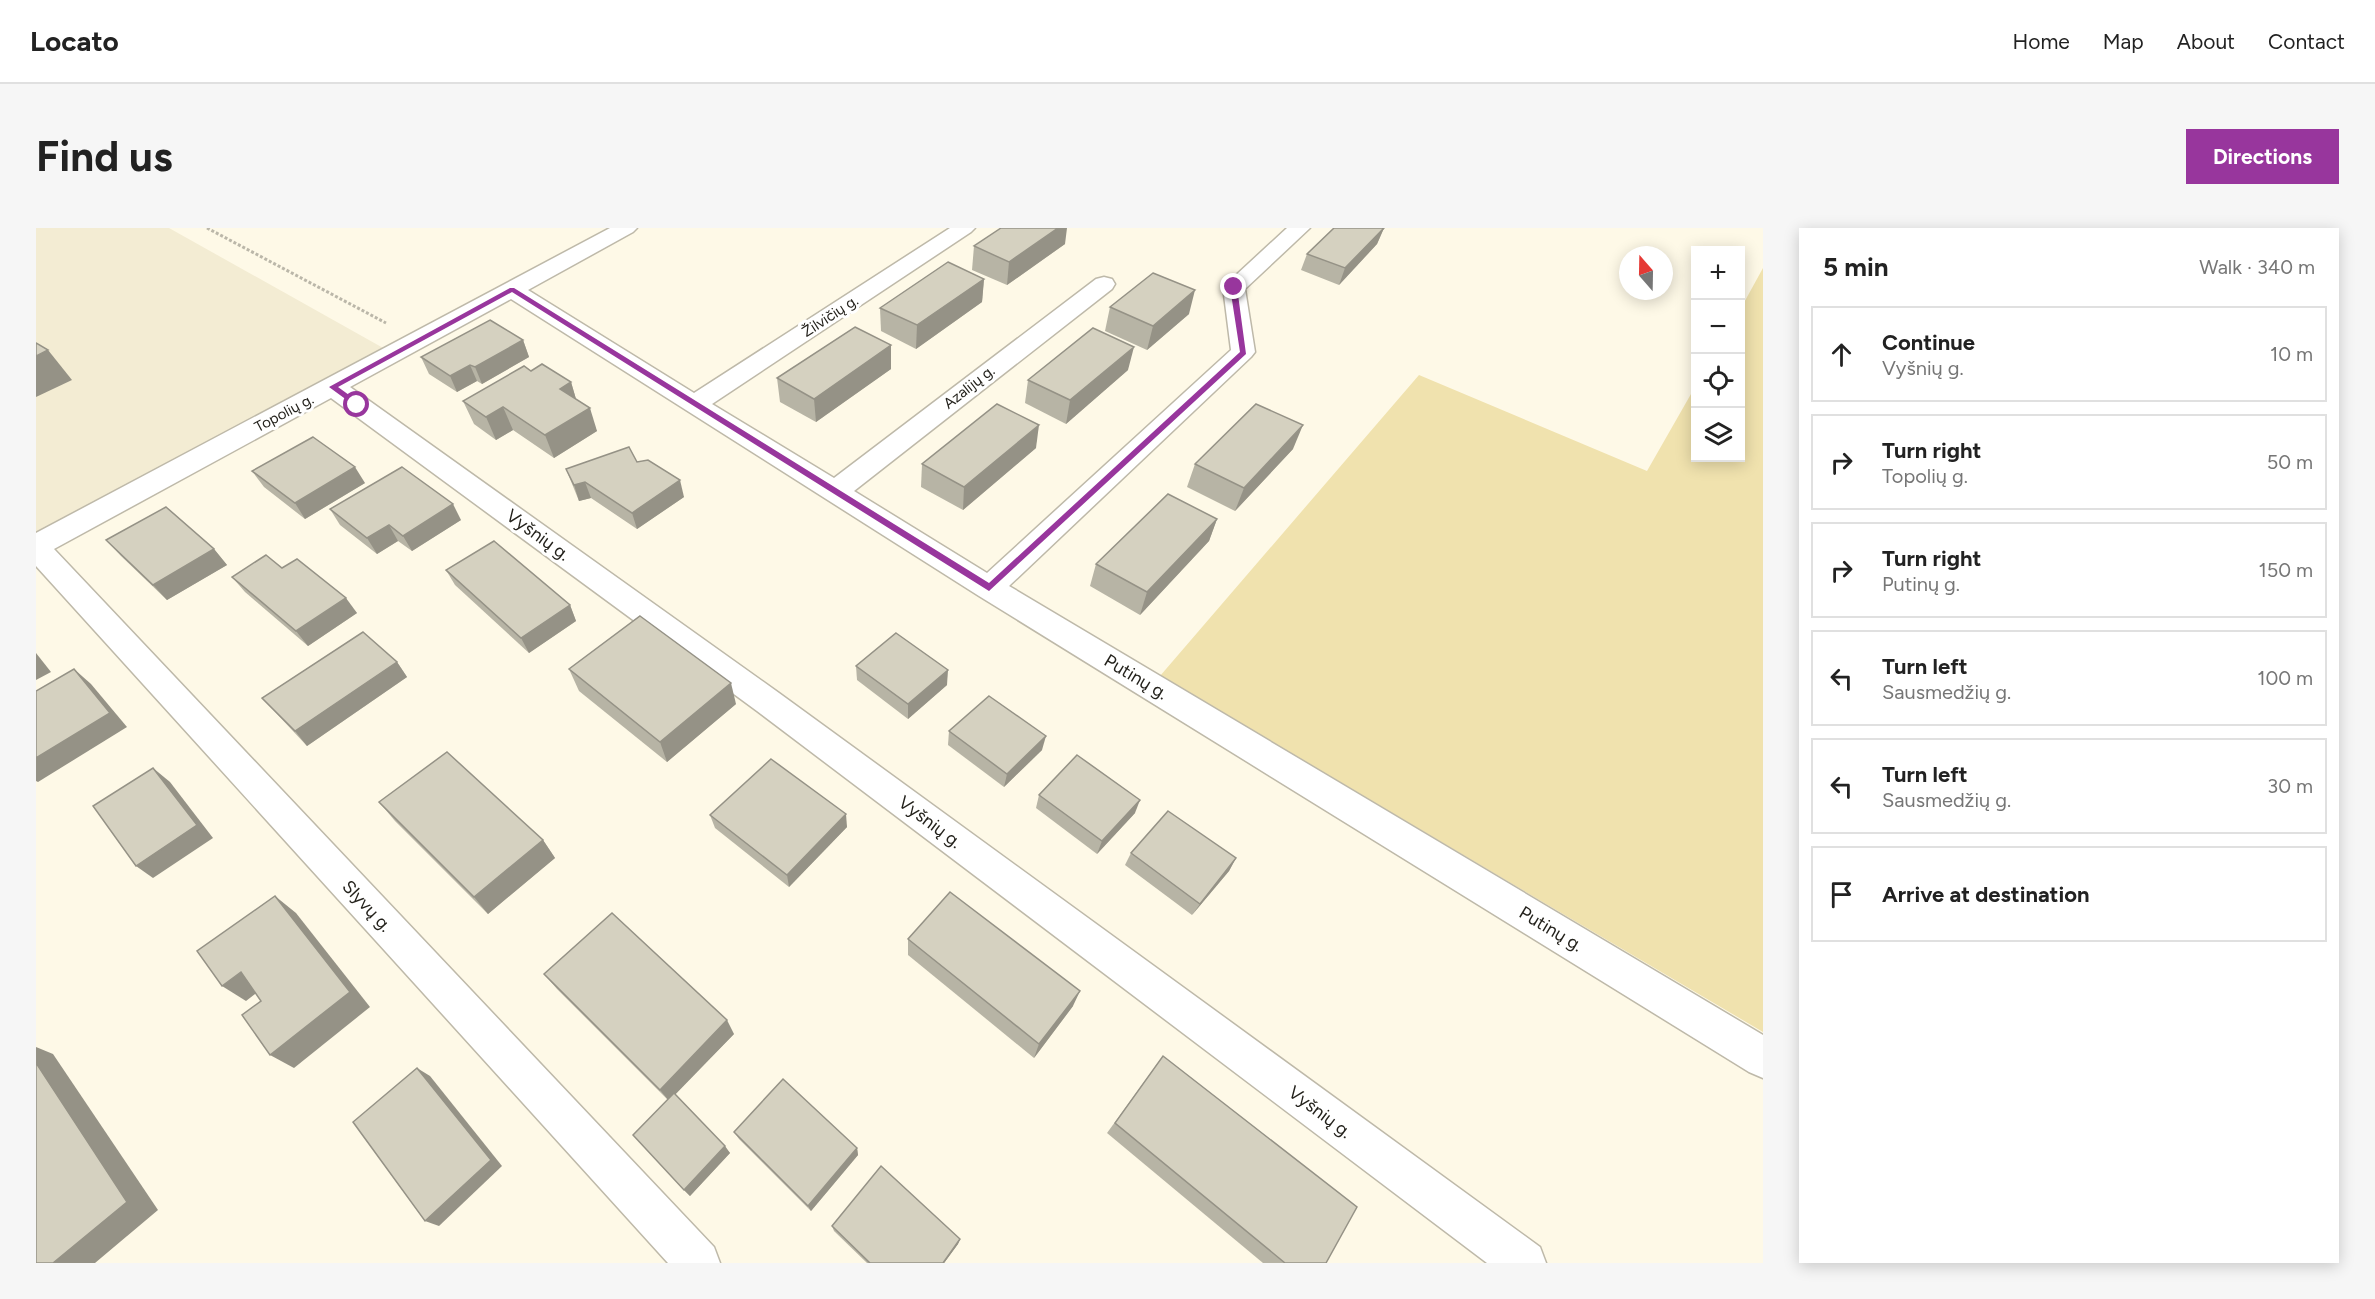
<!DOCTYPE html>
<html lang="en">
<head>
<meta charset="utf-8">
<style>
  body { margin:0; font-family:Figtree,sans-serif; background:#f6f6f6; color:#222 }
  .controls { position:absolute; right:18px; top:18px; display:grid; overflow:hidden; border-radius:0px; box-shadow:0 3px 15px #0003 }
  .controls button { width:54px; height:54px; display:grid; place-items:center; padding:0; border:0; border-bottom:2px solid #e0e0e0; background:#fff; color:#222; font:30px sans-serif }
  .compass { position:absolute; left:1583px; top:18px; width:54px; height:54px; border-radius:50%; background:#fff; box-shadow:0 3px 15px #0003; rotate:340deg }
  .stop { position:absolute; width:18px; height:18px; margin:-14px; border:4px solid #98369d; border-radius:50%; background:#fff }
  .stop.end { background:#98369d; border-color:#fff; box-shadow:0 2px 6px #0008 }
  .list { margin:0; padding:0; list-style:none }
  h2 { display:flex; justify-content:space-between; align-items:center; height:78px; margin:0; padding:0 24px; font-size:26px }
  h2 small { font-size:20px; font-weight:400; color:#767676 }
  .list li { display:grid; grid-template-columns:39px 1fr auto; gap:18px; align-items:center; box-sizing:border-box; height:96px; margin:0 12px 12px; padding:0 12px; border:2px solid #e0e0e0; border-radius:0px }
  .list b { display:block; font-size:22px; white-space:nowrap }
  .list p { margin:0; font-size:20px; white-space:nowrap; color:#767676 }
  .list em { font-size:20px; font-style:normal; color:#767676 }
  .icon { flex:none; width:33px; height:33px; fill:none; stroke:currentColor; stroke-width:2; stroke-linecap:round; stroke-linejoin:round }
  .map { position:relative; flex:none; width:1727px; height:1035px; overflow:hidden; border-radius:0px }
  header { display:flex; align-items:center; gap:36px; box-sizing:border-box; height:84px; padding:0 30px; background:#fff; border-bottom:2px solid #e0e0e0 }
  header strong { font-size:28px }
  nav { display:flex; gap:33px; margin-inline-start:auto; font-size:21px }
  .intro { display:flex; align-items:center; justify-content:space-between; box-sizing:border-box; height:144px; padding:0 36px }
  h1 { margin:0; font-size:42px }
  .button { padding:15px 27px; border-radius:0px; background:#98369d; color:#fff; font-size:21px; font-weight:700 }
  main { display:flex; gap:36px; padding:0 36px }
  aside { flex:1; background:#fff; border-radius:0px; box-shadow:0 3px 15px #0003 }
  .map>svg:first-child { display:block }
</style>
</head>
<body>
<header>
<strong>Locato</strong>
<nav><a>Home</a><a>Map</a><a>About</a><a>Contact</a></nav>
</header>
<div class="intro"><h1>Find us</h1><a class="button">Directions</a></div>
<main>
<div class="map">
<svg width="1727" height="1035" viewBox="0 0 1727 1035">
  <rect width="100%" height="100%" fill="#fef9e7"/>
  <!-- built -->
  <polygon fill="#f3ecd3" points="0,0 133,0 349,121 0,307"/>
  <!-- green -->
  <polygon fill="#f0e2ae" points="1727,40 1727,804 1124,448 1383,147 1611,243 1659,159 1660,230 1704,230 1705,80"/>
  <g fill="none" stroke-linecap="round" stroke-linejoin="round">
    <defs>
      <polygon id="minor" points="574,0 601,0 597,4 492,62 658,165 914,0 939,0 935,4 676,176 798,250 1060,51 1068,49 1076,51 1079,56 1076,61 818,263 951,345 1195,122 1187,59 1251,0 1274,0 1209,61 1219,124 1215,129 973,358 1727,807 1727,850 1713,844 943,368 475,71 314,159 743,465 1504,1019 1510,1035 1451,1035 721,483 295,170 18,321 678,1019 684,1035 632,1035 0,338 0,305"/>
    </defs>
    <!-- minor casing -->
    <use href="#minor" stroke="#beb9a9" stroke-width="3"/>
    <!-- path -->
    <polyline stroke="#bbb7a9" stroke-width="3" stroke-dasharray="3 2" stroke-linecap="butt" points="171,0 350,95"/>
    <!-- minor -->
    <use href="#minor" fill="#fff" fill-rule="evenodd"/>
  </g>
  <!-- wall -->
  <g fill="#b7b4a5">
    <polygon points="1348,0 1341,16 1303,57 1265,42 1271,26"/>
    <polygon points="1029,16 971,57 936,42 938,18"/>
    <polygon points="948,51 946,74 880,121 845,103 844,80"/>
    <polygon points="1074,79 1153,86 1111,122 1069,103"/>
    <polygon points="487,112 493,129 446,156 441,153 421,164 393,146 385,129"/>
    <polygon points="855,117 855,141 780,194 744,174 741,150"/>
    <polygon points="1092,142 1030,196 989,175 992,152"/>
    <polygon points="495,143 535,154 540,171 561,203 518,230 477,202 460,212 438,196 427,173"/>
    <polygon points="1000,220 927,282 885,259 886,236"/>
    <polygon points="1257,221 1199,283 1151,259 1159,236"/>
    <polygon points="601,234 648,269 601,301 555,270 543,273 530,241"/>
    <polygon points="216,243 329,255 269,291 228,259"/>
    <polygon points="294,281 425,292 376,323 362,313 341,326 304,297"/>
    <polygon points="1181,291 1173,313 1104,387 1054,358 1060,336"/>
    <polygon points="70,312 178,321 191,337 131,372 85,328"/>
    <polygon points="246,340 321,385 272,418 209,364 196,349"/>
    <polygon points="410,342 534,377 540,393 493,425 419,357"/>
    <polygon points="361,434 371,449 271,518 226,470"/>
    <polygon points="820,438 911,457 872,491 821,452"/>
    <polygon points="533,441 700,476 631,534 543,463"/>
    <polygon points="913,503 1006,522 968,559 912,517"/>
    <polygon points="1003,567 1099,585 1061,626 1000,580"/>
    <polygon points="343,574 507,612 519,630 452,686 359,593"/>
    <polygon points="674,587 811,599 753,659 679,600"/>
    <polygon points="1095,625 1200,630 1193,643 1156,687 1089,637"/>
    <polygon points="872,711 1037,778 998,830 872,727"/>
    <polygon points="508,746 698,806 639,866 694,925 654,968 648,962 632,872 521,761"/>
    <polygon points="1127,828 1290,1035 1227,1035 1071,905"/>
    <polygon points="698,904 821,920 822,927 775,983 703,911"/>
    <polygon points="796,998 924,1011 922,1016 908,1035 831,1035 798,1003"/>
  </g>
  <!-- shaded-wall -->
  <g fill="#959286">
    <polygon points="1022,0 1031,0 1029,16 971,57 973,34"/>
    <polygon points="1348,0 1341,16 1303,57 1309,40"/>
    <polygon points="948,51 946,74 880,121 881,97"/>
    <polygon points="1159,62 1153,86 1111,122 1117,98"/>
    <polygon points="487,112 493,129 446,156 439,139"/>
    <polygon points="855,117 855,141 780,194 778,171"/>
    <polygon points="1098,119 1092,142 1030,196 1034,172"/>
    <polygon points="12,122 36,152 0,169 0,128"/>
    <polygon points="434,137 441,153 421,164 414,148"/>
    <polygon points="535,154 542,178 524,161"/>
    <polygon points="467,179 477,202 460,212 450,189"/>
    <polygon points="554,180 561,203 518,230 509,207"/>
    <polygon points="1003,197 1000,220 927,282 928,259"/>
    <polygon points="1267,197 1257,221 1199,283 1208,260"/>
    <polygon points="319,239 329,255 269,291 259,275"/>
    <polygon points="644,252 648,269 601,301 596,285"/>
    <polygon points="549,254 555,270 543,273 538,257"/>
    <polygon points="417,276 425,292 376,323 367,308"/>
    <polygon points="1181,291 1173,313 1104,387 1111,364"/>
    <polygon points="353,297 362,313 341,326 331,310"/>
    <polygon points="178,321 191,337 131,372 117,357"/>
    <polygon points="310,370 321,385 272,418 260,403"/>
    <polygon points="534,377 540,393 493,425 485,410"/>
    <polygon points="0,425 15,444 0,452"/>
    <polygon points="361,434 371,449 271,518 259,503"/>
    <polygon points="38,441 55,456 91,499 2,554 0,553 0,530"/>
    <polygon points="912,442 911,457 872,491 872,476"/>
    <polygon points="695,455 700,476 631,534 624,514"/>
    <polygon points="1010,508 1006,522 968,559 971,546"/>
    <polygon points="117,540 134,554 177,610 117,650 100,638"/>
    <polygon points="1104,572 1099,585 1061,626 1066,613"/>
    <polygon points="810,586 811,599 753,659 751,647"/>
    <polygon points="507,612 519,630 452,686 438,669"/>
    <polygon points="1200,630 1193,643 1156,687 1164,676"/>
    <polygon points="239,668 260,685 334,779 258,840 234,827"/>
    <polygon points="205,744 228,759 210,773 186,758"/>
    <polygon points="1044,763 1037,778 998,830 1003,816"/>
    <polygon points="691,792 698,806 633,873 624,862"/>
    <polygon points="0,819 17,826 122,982 59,1035 17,1035 0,835"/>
    <polygon points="381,840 394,848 466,938 403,998 389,993"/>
    <polygon points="689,918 694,925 654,968 648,962"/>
    <polygon points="821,920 822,927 775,983 772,978"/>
    <polygon points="924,1011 922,1016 908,1035 907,1035"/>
  </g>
  <!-- building -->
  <g fill="#d5d1c0" stroke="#959286" stroke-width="1.5">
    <polygon points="965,0 1022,0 973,34 938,18"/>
    <polygon points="1298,0 1348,0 1309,40 1271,26"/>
    <polygon points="912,34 948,51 881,97 844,80"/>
    <polygon points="1117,45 1159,62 1117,98 1074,79"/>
    <polygon points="454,92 487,112 439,139 434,137 414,148 385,129"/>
    <polygon points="819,99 855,117 778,171 741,150"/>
    <polygon points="1057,100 1098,119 1034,172 992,152"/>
    <polygon points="0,115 12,122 0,128"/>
    <polygon points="506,136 535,154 524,161 554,180 509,207 467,179 450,189 427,173 488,138 495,143"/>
    <polygon points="961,176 1003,197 928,259 886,236"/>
    <polygon points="1220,176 1267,197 1208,260 1159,236"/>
    <polygon points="277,209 319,239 259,275 216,243"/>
    <polygon points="593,219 601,234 612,232 644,252 596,285 549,254 538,257 530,241"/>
    <polygon points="366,239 417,276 367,308 353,297 331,310 294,281"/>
    <polygon points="1132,266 1181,291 1111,364 1060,336"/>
    <polygon points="130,279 178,321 117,357 70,312"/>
    <polygon points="458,313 534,377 485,410 410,342"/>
    <polygon points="230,327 246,340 261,331 310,370 260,403 196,349"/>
    <polygon points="604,388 695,455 624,514 533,441"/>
    <polygon points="327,404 361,434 259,503 226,470"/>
    <polygon points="860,405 912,442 872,476 820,438"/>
    <polygon points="38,441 74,485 0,530 0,463"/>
    <polygon points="953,468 1010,508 971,546 913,503"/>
    <polygon points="411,524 507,612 438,669 343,574"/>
    <polygon points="1041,527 1104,572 1066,613 1003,567"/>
    <polygon points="735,531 810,586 751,647 674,587"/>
    <polygon points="117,540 161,597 100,638 57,578"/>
    <polygon points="1132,583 1200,630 1164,676 1095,625"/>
    <polygon points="914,664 1044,763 1003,816 872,711"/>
    <polygon points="239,668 314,764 234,827 206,787 225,773 205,744 186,758 161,723"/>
    <polygon points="576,685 691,792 624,862 508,746"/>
    <polygon points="1127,828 1321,979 1290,1035 1249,1035 1079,895"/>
    <polygon points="0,835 91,974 17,1035 0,1035"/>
    <polygon points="381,840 455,932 389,993 317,894"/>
    <polygon points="747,851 821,920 772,978 698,904"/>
    <polygon points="638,865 689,918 648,962 597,907"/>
    <polygon points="845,938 924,1011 907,1035 834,1035 796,998"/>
  </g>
  <!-- route -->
  <polygon fill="#98369d" points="1198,57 1201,59 1210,126 953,363 476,64 302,159 324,175 324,178 319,178 293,159 474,60 478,60 953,355 1204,124 1194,59"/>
  <g text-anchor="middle" stroke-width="6" stroke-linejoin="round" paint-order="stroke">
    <!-- far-street labels -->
    <g font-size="15" fill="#24221c" stroke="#fff">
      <text transform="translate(794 88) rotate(-33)" y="5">Žilvičių g.</text>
      <text transform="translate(933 159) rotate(-38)" y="5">Azalijų g.</text>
      <text transform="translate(248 185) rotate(-28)" y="5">Topolių g.</text>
    </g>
    <!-- street labels -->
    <g font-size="18" fill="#24221c" stroke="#fff">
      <text transform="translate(502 307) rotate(36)" y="6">Vyšnių g.</text>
      <text transform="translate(1100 449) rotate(31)" y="6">Putinų g.</text>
      <text transform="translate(894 594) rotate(37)" y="6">Vyšnių g.</text>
      <text transform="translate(331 678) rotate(47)" y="6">Slyvų g.</text>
      <text transform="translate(1515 701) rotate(31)" y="6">Putinų g.</text>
      <text transform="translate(1284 884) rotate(37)" y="6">Vyšnių g.</text>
    </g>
  </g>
</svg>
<div class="controls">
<button>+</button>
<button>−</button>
<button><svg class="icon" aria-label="locate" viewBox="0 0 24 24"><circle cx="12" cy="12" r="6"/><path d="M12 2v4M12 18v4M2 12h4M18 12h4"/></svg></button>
<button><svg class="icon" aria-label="layers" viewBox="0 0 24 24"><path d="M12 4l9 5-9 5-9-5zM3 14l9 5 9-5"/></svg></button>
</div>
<svg class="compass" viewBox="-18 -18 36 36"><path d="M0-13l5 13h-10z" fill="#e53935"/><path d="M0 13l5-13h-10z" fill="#767676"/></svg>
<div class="stop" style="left:321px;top:177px"></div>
<div class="stop end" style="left:1198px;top:59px"></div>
</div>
<aside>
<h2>5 min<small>Walk · 340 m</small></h2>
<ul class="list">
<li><svg class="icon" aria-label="ahead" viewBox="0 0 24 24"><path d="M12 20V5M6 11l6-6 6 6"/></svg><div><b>Continue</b><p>Vyšnių g.</p></div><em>10 m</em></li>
<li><svg class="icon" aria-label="right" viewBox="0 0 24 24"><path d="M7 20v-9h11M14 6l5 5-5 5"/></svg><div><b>Turn right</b><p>Topolių g.</p></div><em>50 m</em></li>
<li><svg class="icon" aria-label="right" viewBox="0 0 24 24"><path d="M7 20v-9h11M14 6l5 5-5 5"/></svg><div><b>Turn right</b><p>Putinų g.</p></div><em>150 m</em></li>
<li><svg class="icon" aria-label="left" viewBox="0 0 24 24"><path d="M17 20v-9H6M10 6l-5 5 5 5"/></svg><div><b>Turn left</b><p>Sausmedžių g.</p></div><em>100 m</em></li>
<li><svg class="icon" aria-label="left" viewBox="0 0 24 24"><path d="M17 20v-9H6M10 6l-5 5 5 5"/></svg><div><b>Turn left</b><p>Sausmedžių g.</p></div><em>30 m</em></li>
<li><svg class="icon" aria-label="arrive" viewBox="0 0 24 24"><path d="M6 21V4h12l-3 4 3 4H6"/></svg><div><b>Arrive at destination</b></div></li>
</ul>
</aside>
</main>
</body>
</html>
